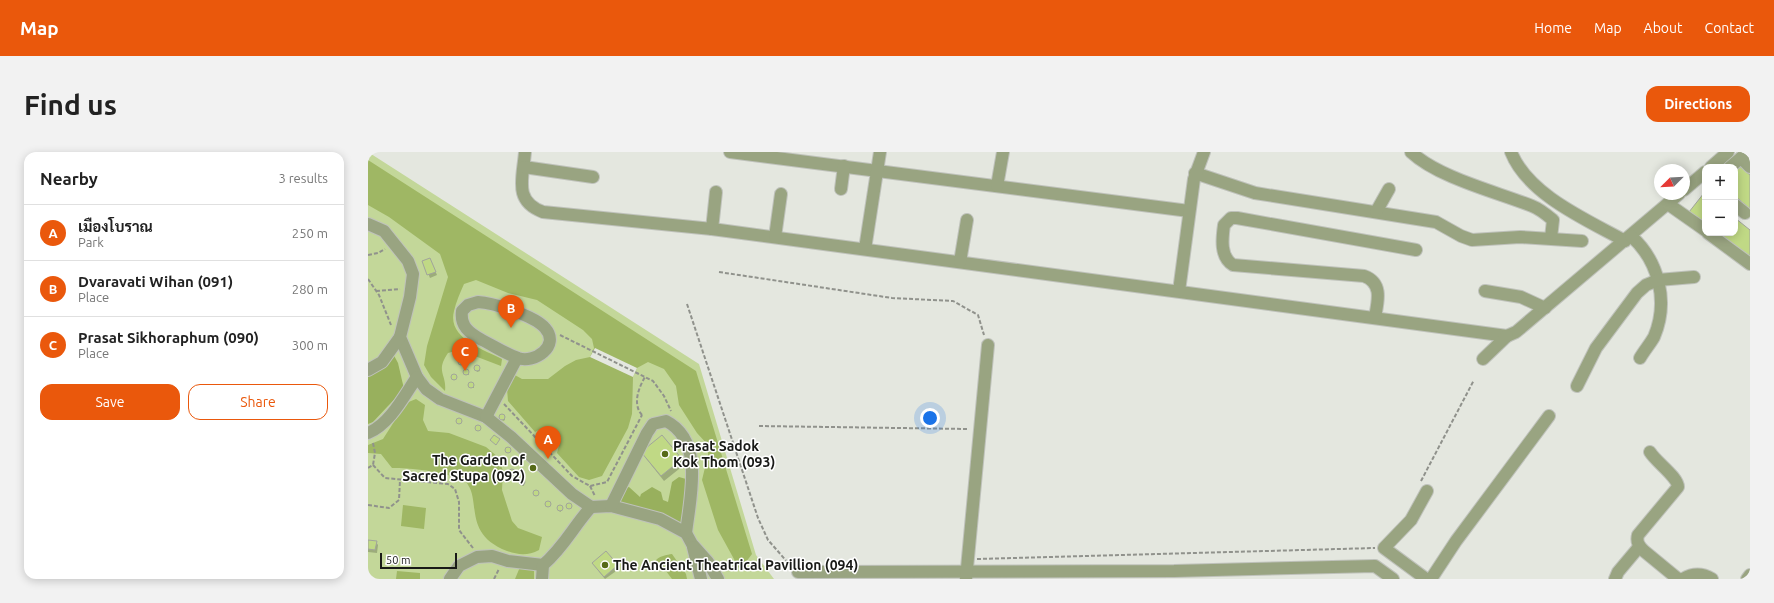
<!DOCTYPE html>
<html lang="en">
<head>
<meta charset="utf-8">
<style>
  body { margin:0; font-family:Ubuntu,Sarabun,sans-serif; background:#f2f2f2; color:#222 }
  .controls { position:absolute; right:12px; top:12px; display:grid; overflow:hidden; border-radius:8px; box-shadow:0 2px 10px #0003 }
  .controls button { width:36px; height:36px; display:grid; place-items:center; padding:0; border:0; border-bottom:1px solid #e0e0e0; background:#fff; color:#222; font:20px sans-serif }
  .compass { position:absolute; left:1286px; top:12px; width:36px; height:36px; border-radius:50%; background:#fff; box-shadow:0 2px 10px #0003; rotate:246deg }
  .scale { position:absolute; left:12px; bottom:10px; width:77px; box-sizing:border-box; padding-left:4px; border:2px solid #191a17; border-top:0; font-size:11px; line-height:14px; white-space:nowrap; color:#191a17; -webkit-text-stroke:3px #fff; paint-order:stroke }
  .you { position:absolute; left:562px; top:266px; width:14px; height:14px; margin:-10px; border:3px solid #fff; border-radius:50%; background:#1a73e8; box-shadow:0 0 0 6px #1a73e833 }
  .badge { display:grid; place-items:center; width:26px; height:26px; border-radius:50%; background:#ea580c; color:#fff; font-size:13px; font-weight:700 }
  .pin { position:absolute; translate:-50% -33px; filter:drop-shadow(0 1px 2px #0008) }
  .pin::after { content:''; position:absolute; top:21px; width:14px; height:12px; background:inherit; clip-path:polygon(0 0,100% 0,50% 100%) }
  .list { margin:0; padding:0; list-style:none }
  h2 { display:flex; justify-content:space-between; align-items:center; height:52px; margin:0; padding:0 16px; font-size:17px }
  h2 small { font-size:13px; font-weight:400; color:#767676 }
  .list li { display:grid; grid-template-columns:26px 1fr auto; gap:12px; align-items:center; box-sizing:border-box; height:56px; padding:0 16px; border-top:1px solid #e0e0e0 }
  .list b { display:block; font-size:15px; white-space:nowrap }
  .list p { margin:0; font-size:13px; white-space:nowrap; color:#767676 }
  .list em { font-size:13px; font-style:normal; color:#767676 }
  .actions { display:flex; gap:8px; padding:12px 16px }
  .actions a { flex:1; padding:9px 0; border:1px solid #ea580c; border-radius:12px; text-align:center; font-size:14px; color:#ea580c }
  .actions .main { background:#ea580c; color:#fff }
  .map { position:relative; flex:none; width:1382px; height:427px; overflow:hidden; border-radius:12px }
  header { display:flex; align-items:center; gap:24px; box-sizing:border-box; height:56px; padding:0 20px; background:#ea580c; color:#fff }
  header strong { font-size:19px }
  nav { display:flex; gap:22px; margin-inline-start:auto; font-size:14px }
  .intro { display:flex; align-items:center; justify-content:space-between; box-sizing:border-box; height:96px; padding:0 24px }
  h1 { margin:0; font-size:28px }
  .button { padding:10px 18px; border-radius:12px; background:#ea580c; color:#fff; font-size:14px; font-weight:700 }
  main { display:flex; gap:24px; padding:0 24px }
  aside { flex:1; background:#fff; border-radius:12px; box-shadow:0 2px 10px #0003 }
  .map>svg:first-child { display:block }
</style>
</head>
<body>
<header>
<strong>Map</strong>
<nav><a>Home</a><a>Map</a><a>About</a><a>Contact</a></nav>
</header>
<div class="intro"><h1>Find us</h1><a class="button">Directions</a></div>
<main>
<aside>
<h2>Nearby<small>3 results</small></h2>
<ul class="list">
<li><span class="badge">A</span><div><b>เมืองโบราณ</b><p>Park</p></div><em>250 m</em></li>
<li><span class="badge">B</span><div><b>Dvaravati Wihan (091)</b><p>Place</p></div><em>280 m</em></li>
<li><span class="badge">C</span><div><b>Prasat Sikhoraphum (090)</b><p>Place</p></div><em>300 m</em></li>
</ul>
<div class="actions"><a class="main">Save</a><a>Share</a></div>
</aside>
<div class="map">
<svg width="1382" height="427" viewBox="0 0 1382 427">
  <rect width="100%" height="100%" fill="#e4e7df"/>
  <!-- green -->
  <polygon fill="#c3d799" points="0,0 331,212 388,403 406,427 0,427"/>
  <!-- forest -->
  <g fill="#98b05d">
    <polygon points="23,198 30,211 36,237 5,270 0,272 0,218"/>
    <polygon points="311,325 318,327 316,377 249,352 254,337 261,335 272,345 273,342 284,335 293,340 295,348 300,350 304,330"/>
  </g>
  <!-- water -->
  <g fill="#9fb764">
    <path d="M0,8L328,219L384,402L372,418L350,378L334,328L340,303V293L329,281L311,253L308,234L296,217L280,210L269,216L265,225L264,262L260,276L234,324L221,328L211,325L189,301L193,286L186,279L177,275L167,280L140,249L139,237L145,222L154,227H180L197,214L208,208L222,205L226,196L224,187L215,178L169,148L140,141L108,128L96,132C92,141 88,150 86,159C79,186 115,197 134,207L133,214L91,198L80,201C67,220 79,222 77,239L63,225L56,213L59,194L80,125L72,102L21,65L0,53Z"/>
    <path d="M48,247L57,253L55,268L60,279L81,281L118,295L130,305L135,319L134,338L144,369L150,376L174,385L171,398C160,404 150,403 139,399C90,380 118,342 93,326C90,324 83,324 79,323C59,318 44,316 24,316L13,302L0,301V293L15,287L38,251Z"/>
    <polygon points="35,353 58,356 56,377 33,374"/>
    <path d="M304,402L318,422L319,427H304L295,415L284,417C287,405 293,404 304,402Z"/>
    <polygon points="152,415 166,418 166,427 147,427"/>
    <polygon points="29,419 52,421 52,427 28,427"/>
  </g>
  <!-- pier -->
  <polygon fill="#e4e7df" points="227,196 269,216 265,225 222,205"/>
  <!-- shadow -->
  <g fill="#0003">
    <polygon points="1367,15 1382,25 1382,60 1367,47"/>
    <polygon points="62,107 69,123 62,126 55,109"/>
    <polygon points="92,209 94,209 95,213 92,213"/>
    <polygon points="110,215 112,219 109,220 108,216"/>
    <polygon points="97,218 99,218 101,223 98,223"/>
    <polygon points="87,223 88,228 85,228 85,224"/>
    <polygon points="105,231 106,236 103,236 102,232"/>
    <polygon points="133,264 136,264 137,268 135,269"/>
    <polygon points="90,268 92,268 93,272 91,272"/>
    <polygon points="108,275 111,275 112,279 109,279"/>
    <polygon points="141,296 142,301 140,301 139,297"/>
    <polygon points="277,305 313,308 316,313 296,329"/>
    <polygon points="143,319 145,319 146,323 143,323"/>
    <polygon points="153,329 155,329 156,334 154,334"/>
    <polygon points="166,340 169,340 170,344 167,344"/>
    <polygon points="181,350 182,355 179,355 178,351"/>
    <polygon points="202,352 203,357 200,357 200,353"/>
    <polygon points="191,355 193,355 193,360 191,359"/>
    <polygon points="0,389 8,390 10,393 9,401 0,400"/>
    <polygon points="225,412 249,413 251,417 237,427"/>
  </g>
  <!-- building -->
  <g fill="#c0d985" stroke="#a1a49c">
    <polygon points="1368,11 1382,23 1382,57 1367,44"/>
    <polygon points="1336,41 1337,41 1337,72 1321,60"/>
    <polygon points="1367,66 1382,78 1382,109 1348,81 1367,81"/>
    <polygon points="62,106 68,120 59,123 54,109"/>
    <circle cx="93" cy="210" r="3"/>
    <circle cx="109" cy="216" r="3"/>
    <circle cx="98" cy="220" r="3"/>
    <circle cx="86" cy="225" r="3"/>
    <circle cx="103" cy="233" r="3"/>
    <circle cx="134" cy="265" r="3"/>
    <circle cx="91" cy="269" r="3"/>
    <circle cx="110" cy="276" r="3"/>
    <polygon points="126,283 132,287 128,293 122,288"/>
    <polygon points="294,283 314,307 293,324 273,300"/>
    <circle cx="140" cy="298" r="3"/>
    <circle cx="144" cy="320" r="3"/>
    <circle cx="154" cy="330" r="3"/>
    <circle cx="168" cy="341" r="3"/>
    <circle cx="180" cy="352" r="3"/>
    <circle cx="201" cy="354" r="3"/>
    <circle cx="192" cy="356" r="3"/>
    <polygon points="0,388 9,389 7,398 0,397"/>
    <polygon points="238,399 250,413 236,425 224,411"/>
  </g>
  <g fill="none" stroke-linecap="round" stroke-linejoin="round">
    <defs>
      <g id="minor">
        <path d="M157,0C155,26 145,49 175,60L344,77L1139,184L1148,180L1311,42"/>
        <polyline points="362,0 821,59"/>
        <path d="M1043,0C1071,26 1129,40 1164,54C1172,57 1179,63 1185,68L1183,86"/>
        <path d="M1143,0C1160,43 1219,68 1257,89"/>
        <polyline points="1373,6 1382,15"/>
        <polyline points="156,15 225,25"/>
        <polyline points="1343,15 1360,0"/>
        <polyline points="1362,15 1380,0"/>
        <polyline points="827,21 887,41 1068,70 1093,84 1104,88 1152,85 1214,89"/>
        <polyline points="629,34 635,0"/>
        <polyline points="473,37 476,14"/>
        <polyline points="1316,38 1337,20"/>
        <polyline points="1300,52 1337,78"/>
        <polyline points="1367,53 1377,61"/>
        <polyline points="1008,60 1021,37"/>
        <polyline points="0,72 16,79 40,109 45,122 42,145 32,185 49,225 58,237 72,247 118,265 143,285 204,342 223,355 243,354 292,367 318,381 324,392 340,410 350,427"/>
        <polyline points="344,77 348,40"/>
        <polyline points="1340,81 1382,112"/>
        <path d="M1263,84C1291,109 1301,150 1286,185C1282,192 1276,199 1272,206"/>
        <polyline points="407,85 413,42"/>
        <polyline points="497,97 512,0"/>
        <polyline points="592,110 599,68"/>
        <polyline points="811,139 826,27 836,0"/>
        <polyline points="1117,139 1153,145 1177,156"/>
        <path d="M110,150C126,151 167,164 177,176C193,194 166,212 150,206C138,202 126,194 114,188C101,181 92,174 94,159L100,153Z"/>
        <path d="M1007,165C1010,149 1015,131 996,124L865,113C852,105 854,87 856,73L863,66H869L1048,98"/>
        <polyline points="1115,207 1139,184"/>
        <polyline points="0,218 14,210 32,185"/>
        <polyline points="1209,234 1228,196 1269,141 1278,133 1290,128 1326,125"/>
        <polyline points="118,265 149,206"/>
        <path d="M0,281C22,272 36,244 49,225"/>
        <path d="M1282,300C1288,310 1310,325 1310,335L1270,383C1268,390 1271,394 1276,399L1310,427"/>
        <path d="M243,354L279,281L285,272L298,269C337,289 322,346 318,381"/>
        <polyline points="325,395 333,427"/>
        <polyline points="430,420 806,419 1007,414 1025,427"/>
        <polyline points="82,427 91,414 109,405 124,404 140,409 175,413"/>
        <path d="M174,427L175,413C196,395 205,375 223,355"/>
        <polyline points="598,427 620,193"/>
        <polyline points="1058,427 1016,396 1043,368 1059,339"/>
        <polyline points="1063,427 1088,389 1181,264"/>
        <polyline points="1247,427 1250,420 1271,395"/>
        <path d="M1315,427C1325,421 1334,421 1344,427"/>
        <polyline points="1379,427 1382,423"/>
      </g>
    </defs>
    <!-- minor casing -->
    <use href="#minor" stroke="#bfc2bb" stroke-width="14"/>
    <!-- path -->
    <g stroke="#90928c" stroke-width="2" stroke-dasharray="4 2" stroke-linecap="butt">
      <polyline points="0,103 10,101 17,97"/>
      <polyline points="351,120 524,146 585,149 610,163 616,183"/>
      <polyline points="0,127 11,143 23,173"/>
      <polyline points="8,139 32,137"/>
      <polyline points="319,152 390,366 400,388 422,413"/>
      <polyline points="192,183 285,229 296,244 303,259"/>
      <polyline points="136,252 204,324 222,334 239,330 274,263"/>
      <path d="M274,263C264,252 271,235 277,225"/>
      <polyline points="391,274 601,277"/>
      <polyline points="5,291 7,301 5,313"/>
      <polyline points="5,313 17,326 80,332 87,337 91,350 91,378 105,396"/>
      <polyline points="0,316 5,313"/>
      <polyline points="1053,329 1106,228"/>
      <polyline points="222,334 227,344"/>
      <polyline points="0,353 21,356 31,348 32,328"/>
      <polyline points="609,407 1007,396"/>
      <polyline points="126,427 131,417"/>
    </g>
    <!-- minor -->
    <use href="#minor" stroke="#99a481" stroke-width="12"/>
  </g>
  <!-- markers -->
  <g fill="#566a18" stroke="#fff" stroke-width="1.5">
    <circle cx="297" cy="302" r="4"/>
    <circle cx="165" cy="316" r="4"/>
    <circle cx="237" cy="413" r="4"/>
  </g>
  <g text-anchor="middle" stroke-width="3" stroke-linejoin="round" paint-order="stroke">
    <!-- poi labels -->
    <g font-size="14" font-weight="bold" fill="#191a17" stroke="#fff" text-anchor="start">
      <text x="305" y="299">Prasat Sadok<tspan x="305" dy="16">Kok Thom (093)</tspan></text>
      <text x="157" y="313" text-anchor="end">The Garden of<tspan x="157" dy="16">Sacred Stupa (092)</tspan></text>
      <text x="245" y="418">The Ancient Theatrical Pavillion (094)</text>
    </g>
  </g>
</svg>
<div class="controls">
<button>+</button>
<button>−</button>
</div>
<svg class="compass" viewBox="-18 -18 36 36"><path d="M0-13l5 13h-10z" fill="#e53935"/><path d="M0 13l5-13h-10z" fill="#767676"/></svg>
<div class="scale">50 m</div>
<div class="you"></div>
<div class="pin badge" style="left:180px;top:307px">A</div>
<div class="pin badge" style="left:143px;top:176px">B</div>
<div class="pin badge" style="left:97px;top:219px">C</div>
</div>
</main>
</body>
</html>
